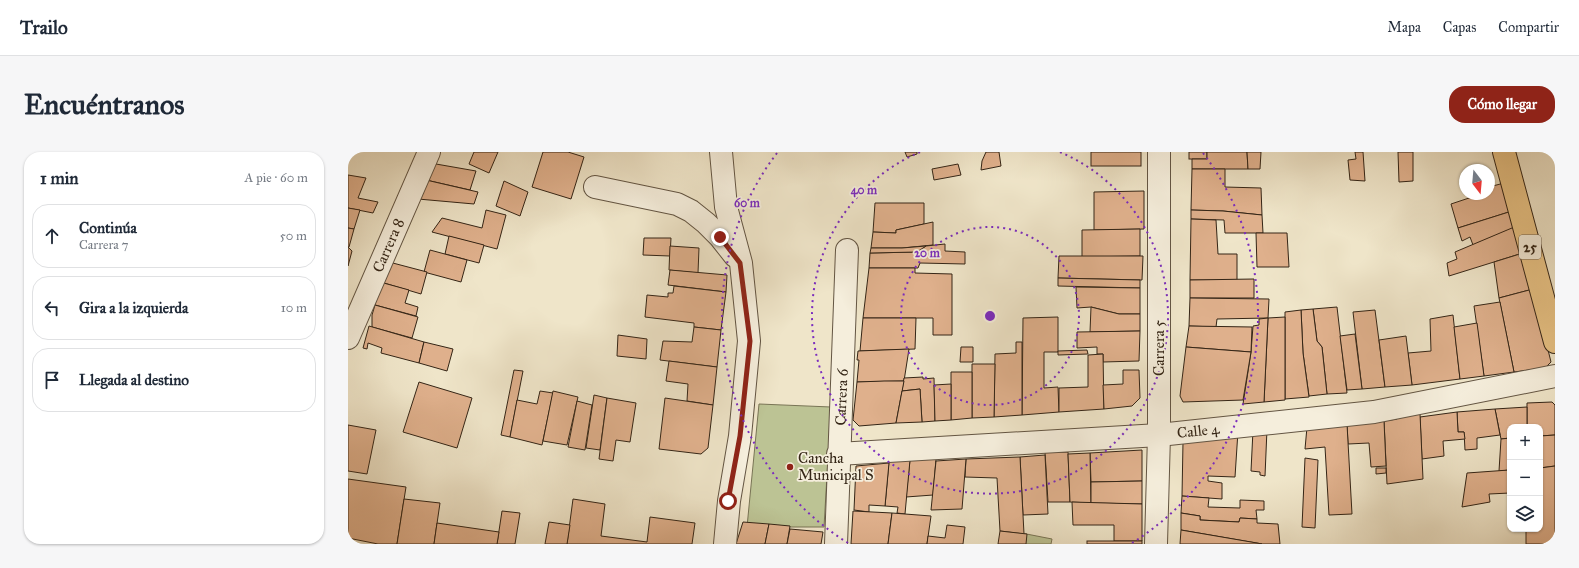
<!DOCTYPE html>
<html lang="es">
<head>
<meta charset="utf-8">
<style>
  body { margin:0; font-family:"IM FELL Great Primer",serif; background:#f6f6f7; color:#1f2937 }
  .controls { position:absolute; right:12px; bottom:12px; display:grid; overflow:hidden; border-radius:8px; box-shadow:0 1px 3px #0004 }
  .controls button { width:36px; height:36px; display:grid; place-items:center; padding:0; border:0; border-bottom:1px solid #e0e1e3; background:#fff; color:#1f2937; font:20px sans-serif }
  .compass { position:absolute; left:1111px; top:12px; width:36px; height:36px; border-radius:50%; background:#fff; box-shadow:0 1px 3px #0004; rotate:164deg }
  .stop { position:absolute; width:12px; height:12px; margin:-9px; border:3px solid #8f2418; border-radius:50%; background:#fff }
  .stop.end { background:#8f2418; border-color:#fff; box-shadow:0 1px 4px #0008 }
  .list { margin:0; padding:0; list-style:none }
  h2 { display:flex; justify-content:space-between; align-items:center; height:52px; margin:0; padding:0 16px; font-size:17px }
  h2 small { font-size:13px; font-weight:400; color:#747a83 }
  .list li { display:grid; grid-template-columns:26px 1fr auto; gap:12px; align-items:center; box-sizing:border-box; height:64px; margin:0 8px 8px; padding:0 8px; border:1px solid #e0e1e3; border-radius:16px }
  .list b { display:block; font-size:15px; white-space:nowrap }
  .list p { margin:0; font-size:13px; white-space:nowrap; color:#747a83 }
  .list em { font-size:13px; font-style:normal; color:#747a83 }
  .icon { flex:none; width:22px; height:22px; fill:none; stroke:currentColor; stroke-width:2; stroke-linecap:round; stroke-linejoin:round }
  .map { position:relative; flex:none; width:1207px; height:392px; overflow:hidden; border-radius:16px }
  header { display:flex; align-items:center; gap:24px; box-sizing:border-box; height:56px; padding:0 20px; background:#fff; border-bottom:1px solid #e0e1e3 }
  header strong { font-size:19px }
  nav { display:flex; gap:22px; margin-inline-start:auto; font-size:14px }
  .intro { display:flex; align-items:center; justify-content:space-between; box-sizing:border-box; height:96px; padding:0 24px }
  h1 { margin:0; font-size:28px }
  .button { padding:10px 18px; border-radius:16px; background:#8f2418; color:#fff; font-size:14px; font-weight:700 }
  main { display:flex; gap:24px; padding:0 24px }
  aside { flex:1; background:#fff; border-radius:16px; box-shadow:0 1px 3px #0004 }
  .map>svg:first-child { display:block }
</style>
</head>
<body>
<header>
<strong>Trailo</strong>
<nav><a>Mapa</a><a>Capas</a><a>Compartir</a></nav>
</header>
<div class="intro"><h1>Encuéntranos</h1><a class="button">Cómo llegar</a></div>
<main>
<aside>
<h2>1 min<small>A pie · 60 m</small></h2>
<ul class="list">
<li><svg class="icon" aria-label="ahead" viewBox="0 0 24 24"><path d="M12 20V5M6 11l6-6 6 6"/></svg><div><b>Continúa</b><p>Carrera 7</p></div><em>50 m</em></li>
<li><svg class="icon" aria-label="left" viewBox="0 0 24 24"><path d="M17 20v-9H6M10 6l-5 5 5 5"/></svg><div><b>Gira a la izquierda</b></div><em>10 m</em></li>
<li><svg class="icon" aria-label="arrive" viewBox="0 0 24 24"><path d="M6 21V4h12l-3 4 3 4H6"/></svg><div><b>Llegada al destino</b></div></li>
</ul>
</aside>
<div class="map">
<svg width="1207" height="392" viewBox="0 0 1207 392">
  <rect width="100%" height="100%" fill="#efe5c9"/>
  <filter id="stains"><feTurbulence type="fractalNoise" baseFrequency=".005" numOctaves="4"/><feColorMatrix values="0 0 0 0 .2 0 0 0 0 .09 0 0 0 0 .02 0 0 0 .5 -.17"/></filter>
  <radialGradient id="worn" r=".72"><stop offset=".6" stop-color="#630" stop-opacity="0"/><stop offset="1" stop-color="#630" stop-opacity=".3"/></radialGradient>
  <!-- green -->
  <g fill="#bcc394" stroke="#787455">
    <polygon points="411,252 483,255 476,375 399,375"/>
    <polygon points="663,379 704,387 703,392 660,392"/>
  </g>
  <!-- building -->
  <g fill="#dfb08c" stroke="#342516">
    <polygon points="126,0 150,0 141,21 121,12"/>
    <polygon points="195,0 220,0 236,5 223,47 184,35"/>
    <polygon points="557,0 569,0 569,2 559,5"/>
    <polygon points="638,0 651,0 653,14 633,18 634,9"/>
    <rect x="743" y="0" width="50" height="14"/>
    <rect x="841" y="0" width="18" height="7"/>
    <polygon points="859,0 899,0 900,17 844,17 844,7 859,7"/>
    <polygon points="899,0 913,0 912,17 900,17"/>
    <polygon points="1007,0 1015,0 1017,29 1002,28 1000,8 1008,7"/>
    <polygon points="1050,0 1065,0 1065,29 1051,30"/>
    <polygon points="88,12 128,19 122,38 78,28"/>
    <polygon points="610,12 613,23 586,28 584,17"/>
    <polygon points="844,17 877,17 877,35 913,36 914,63 875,59 843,58"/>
    <polygon points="0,23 18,26 10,46 30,50 25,61 0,56"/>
    <polygon points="78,28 130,40 126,52 70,47"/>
    <polygon points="156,29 180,40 172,64 148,54"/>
    <polygon points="1156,31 1164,59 1110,76 1103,52 1124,45 1123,42 1141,42 1141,35"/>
    <polygon points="796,39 796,77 746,78 746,40"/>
    <polygon points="527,51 576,51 576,72 548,78 548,81 525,80"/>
    <polygon points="0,56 12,58 6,77 0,76"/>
    <polygon points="138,58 158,63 149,97 84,80 94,66 134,76"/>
    <polygon points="843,58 875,59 914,63 915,81 877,81 876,68 843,67"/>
    <polygon points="1164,59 1168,75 1125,93 1122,85 1114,89 1110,76"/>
    <polygon points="843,67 868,68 870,102 889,102 889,128 842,128"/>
    <polygon points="585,70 585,93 554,96 523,96 525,80 548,81 548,78"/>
    <polygon points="1171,73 1178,100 1101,124 1099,111 1109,107 1107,100"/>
    <polygon points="0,76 6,77 1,95 0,95"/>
    <polygon points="792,77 792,104 734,105 734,78"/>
    <polygon points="908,81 939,81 941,115 909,115"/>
    <polygon points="101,84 136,93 131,111 97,102"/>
    <polygon points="296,86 323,86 322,104 295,103"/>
    <polygon points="597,92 597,99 617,100 617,112 572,111 570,116 521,116 522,101 569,100 578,94"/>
    <polygon points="322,94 351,96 350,121 321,118"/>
    <polygon points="578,94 569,100 522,101 523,96 554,96"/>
    <polygon points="0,95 4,99 0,114"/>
    <polygon points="82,98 119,108 113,130 76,120"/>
    <polygon points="1175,101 1185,137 1151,146 1146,110"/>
    <polygon points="711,104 795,104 794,128 710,126"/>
    <polygon points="41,110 79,120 73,142 36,131"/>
    <polygon points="521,116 567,116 567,121 604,122 604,183 585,183 585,166 515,166"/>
    <polygon points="322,118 379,123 378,140 320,133"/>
    <polygon points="710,126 792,128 792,136 710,134"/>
    <polygon points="906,127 906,146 842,146 842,128"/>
    <polygon points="32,130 61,138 57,151 70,155 68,164 27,153"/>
    <polygon points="326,134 378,140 373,178 346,175 346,171 297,165 299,143 320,145 320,141 325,141"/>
    <polygon points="728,135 792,136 792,162 771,162 743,155 729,156"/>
    <polygon points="1185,137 1203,210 1197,216 1166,220 1151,146"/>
    <polygon points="842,146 921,147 920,166 869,167 868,175 841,174"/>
    <polygon points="1152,150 1166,220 1136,224 1126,154"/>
    <polygon points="27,153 70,165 64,186 24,175 24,163"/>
    <polygon points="743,155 771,162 792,162 792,179 742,180"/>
    <polygon points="989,155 999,241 979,242 974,195 969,189 965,157"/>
    <polygon points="965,157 969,189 974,195 979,242 961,244 955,201 953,158"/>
    <polygon points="953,158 955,201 961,245 937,247 937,160"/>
    <polygon points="1027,158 1037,235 1014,237 1005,160"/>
    <polygon points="1105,163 1112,227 1064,233 1060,201 1083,199 1082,167"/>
    <polygon points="710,165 710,200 696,200 696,236 710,235 711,260 674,263 675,166"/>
    <polygon points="937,165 937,248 916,250 920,166"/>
    <polygon points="515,166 568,166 567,197 512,199"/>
    <polygon points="920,166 916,250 895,252 903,200 905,174 911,173 911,167"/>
    <polygon points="1129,171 1136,224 1112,227 1106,175"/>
    <polygon points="21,174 76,190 71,211 33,201 34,196 20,191 19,197 15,196"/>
    <polygon points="841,174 904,175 903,200 838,195"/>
    <polygon points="346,175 373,178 369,215 312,208 315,189 344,190"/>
    <polygon points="792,179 791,209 755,210 755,202 749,202 749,195 729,196 729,180"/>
    <polygon points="1007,182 1014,237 999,238 992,184"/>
    <polygon points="270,183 299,187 298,207 269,204"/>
    <polygon points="1058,184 1064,233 1037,235 1031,188"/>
    <polygon points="76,190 105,197 99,219 71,211"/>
    <polygon points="668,190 674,190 674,263 646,265 647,202 668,201"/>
    <polygon points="613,195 625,195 625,210 612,210"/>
    <polygon points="838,195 903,200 895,248 835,250 832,244"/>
    <polygon points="561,197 556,229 509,230 511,208 509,208 510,199"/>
    <polygon points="739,198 740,202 710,203 710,199"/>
    <polygon points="755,202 756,257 711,260 711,236 740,235 740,203"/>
    <polygon points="321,209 369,215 365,253 339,249 340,232 318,229"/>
    <polygon points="624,212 647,212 646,265 624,266"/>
    <polygon points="166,218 175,219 162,285 153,283"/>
    <polygon points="775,218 791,218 792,246 784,254 756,257 755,233 775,232"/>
    <polygon points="603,220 624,220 624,266 603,268"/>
    <polygon points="575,225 575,227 586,226 587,269 574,270 572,237 554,239 556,226"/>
    <polygon points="536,229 556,229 548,271 511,274 505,268 509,230"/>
    <polygon points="71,230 124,246 109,296 55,280"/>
    <polygon points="603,232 603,268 587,269 586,233"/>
    <polygon points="572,237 574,270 548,271 554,239"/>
    <polygon points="192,239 205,241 194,293 162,285 169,248 189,252"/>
    <polygon points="205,239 230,245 219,293 195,289"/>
    <polygon points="246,243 259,246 252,298 238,296"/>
    <polygon points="259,246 288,251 282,290 268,288 265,309 251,307"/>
    <polygon points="317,246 365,253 360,296 353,302 311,297"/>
    <polygon points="229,249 244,253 237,298 220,295"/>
    <polygon points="1204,250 1207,253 1207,283 1192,284 1192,275 1179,275 1179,251"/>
    <polygon points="1179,255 1179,275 1162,275 1162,286 1153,287 1147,257"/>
    <polygon points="1147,257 1152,283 1129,286 1129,297 1117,298 1116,280 1110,280 1109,260"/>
    <polygon points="1109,260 1110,280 1116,280 1117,287 1095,289 1096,304 1074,307 1072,265"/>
    <polygon points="1072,262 1075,327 1039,332 1036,269 1049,267 1049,264"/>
    <polygon points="1036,269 1038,314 1023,315 1021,291 1000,292 999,272"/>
    <polygon points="999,272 1004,362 981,363 977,295 957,297 959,275"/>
    <polygon points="0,273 28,278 19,322 0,319"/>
    <polygon points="919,277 917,324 912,323 912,320 903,319 905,278"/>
    <polygon points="890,279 887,325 860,324 860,329 874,331 874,347 834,344 835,290"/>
    <polygon points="1207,283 1207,314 1192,316 1192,284"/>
    <polygon points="1162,286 1162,318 1151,319 1153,287"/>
    <polygon points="794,298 794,329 743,330 742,301"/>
    <polygon points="697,300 720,300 722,350 700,350"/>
    <polygon points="742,301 743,351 722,350 720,302"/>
    <polygon points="697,303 700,362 675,363 672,305"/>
    <polygon points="672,305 675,363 676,382 652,379 649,326 617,325 618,307"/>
    <polygon points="957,306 970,308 967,376 954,375"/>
    <polygon points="588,307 585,343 558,345 562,308"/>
    <polygon points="618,307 614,357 583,358 588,309"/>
    <polygon points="562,308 557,362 549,361 550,355 537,354 541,309"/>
    <polygon points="541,311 537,354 521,353 521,360 506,358 508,314"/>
    <polygon points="1207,314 1207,392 1178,392 1178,377 1192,377 1192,316"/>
    <polygon points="1028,316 1038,316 1038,321 1028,322"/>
    <polygon points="1161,318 1162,341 1141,342 1142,350 1114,355 1119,321"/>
    <polygon points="0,327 58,335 49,392 30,392 0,386"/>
    <polygon points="794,329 794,352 743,351 743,330"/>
    <polygon points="834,344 861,346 860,355 892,356 892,348 916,349 916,358 908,358 909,367 892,366 891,370 852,368 852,364 833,361"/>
    <polygon points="56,347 92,351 86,392 49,392"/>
    <polygon points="225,347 257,352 253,384 299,390 302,365 347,371 344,392 219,392"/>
    <polygon points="724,350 794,352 794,389 766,389 766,373 725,373"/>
    <polygon points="154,359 172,361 167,392 149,392"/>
    <polygon points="505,359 544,361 540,392 503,392"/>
    <polygon points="544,361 583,364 579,392 540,392"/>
    <polygon points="833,361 852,364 852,368 891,370 892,366 909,367 909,371 930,372 932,392 914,392 833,378"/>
    <polygon points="201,370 222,373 219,392 197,392"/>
    <polygon points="395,370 421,372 417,392 388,392"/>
    <polygon points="89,371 151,380 149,392 86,392"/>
    <polygon points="421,372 442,374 439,392 417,392"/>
    <polygon points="599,373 617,375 615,392 579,392 580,384 597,386"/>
    <polygon points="442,377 475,380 473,392 439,392"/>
    <polygon points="833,378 909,391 914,392 832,392"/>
    <polygon points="652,379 679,382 678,392 650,392"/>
    <rect x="739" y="389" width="55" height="3"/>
  </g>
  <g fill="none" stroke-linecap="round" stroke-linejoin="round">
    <defs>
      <g id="minor">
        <polyline points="373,0 378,55 393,111 401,189 392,284 381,349 377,392"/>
        <polyline points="247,35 329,52 343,59 358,71 372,85 387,104"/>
        <path id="s1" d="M0,186L81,0"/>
        <path id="s2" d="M490,302L811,283L1026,260L1207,224"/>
        <path id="s3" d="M488,392L499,98"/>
        <polyline points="808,392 811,283 811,0"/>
      </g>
      <polyline id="primary" points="1156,0 1207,190"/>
    </defs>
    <!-- minor casing -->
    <use href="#minor" stroke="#635543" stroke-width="24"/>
    <!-- primary casing -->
    <use href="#primary" stroke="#342516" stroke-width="24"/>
    <!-- minor -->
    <use href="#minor" stroke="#f5eedc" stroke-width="22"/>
    <!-- primary -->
    <use href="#primary" stroke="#e8c284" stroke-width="22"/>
  </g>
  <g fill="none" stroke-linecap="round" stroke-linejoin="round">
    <!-- route -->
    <polyline stroke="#8f2418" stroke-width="5" points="372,85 392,111 402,189 392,284 380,349"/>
  </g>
  <!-- distance rings -->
  <g fill="none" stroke="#7b2cbf" stroke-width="2" stroke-dasharray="2 4">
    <circle cx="642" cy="164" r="89"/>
    <path d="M712 0A178 178 0 1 1 572 0"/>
    <path d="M500 391A268 268 0 0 1 429 1M855 1A268 268 0 0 1 784 391"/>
  </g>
  <!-- markers -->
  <circle fill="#8f2418" stroke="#f5eedc" stroke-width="1.5" cx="442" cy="315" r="4"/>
  <g text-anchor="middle" stroke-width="3.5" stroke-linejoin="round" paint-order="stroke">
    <!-- shield labels -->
    <rect fill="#f5eedc" stroke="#6e6151" stroke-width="1" x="1171" y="83" width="22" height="24" rx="3"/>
    <g font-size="14" font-weight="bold" fill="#342516">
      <text x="1182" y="100">25</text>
    </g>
    <!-- street labels -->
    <g font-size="15" fill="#342516" stroke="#f5eedc">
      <text dy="5" stroke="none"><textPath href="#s1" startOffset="101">Carrera 8</textPath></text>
      <text transform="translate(811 196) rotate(-90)" y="5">Carrera 5</text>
      <text dy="5" stroke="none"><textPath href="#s3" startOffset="147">Carrera 6</textPath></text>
      <text dy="5" stroke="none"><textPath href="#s2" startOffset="361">Calle 4</textPath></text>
    </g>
    <!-- poi labels -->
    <g font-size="15" fill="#342516" stroke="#f5eedc" text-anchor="start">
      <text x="450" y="311">Cancha<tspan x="450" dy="17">Municipal S</tspan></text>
    </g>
  </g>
  <circle cx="642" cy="164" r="6" fill="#7b2cbf" stroke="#f5eedc" stroke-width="2"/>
  <g font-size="12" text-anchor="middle" font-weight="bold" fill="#7b2cbf" stroke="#f5eedc" stroke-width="3.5" stroke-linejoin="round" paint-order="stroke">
    <text x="516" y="42">40 m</text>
    <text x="399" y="55">60 m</text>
    <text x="579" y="105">20 m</text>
  </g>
  <rect width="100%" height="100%" filter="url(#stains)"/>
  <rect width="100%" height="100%" fill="url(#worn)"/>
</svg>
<div class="controls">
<button>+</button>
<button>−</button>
<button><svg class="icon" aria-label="layers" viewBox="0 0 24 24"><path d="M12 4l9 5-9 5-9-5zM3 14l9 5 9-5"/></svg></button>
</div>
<svg class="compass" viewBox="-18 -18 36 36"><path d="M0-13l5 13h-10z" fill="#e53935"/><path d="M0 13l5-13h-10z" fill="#747a83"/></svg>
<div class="stop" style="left:380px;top:349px"></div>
<div class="stop end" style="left:372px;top:85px"></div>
</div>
</main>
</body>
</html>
